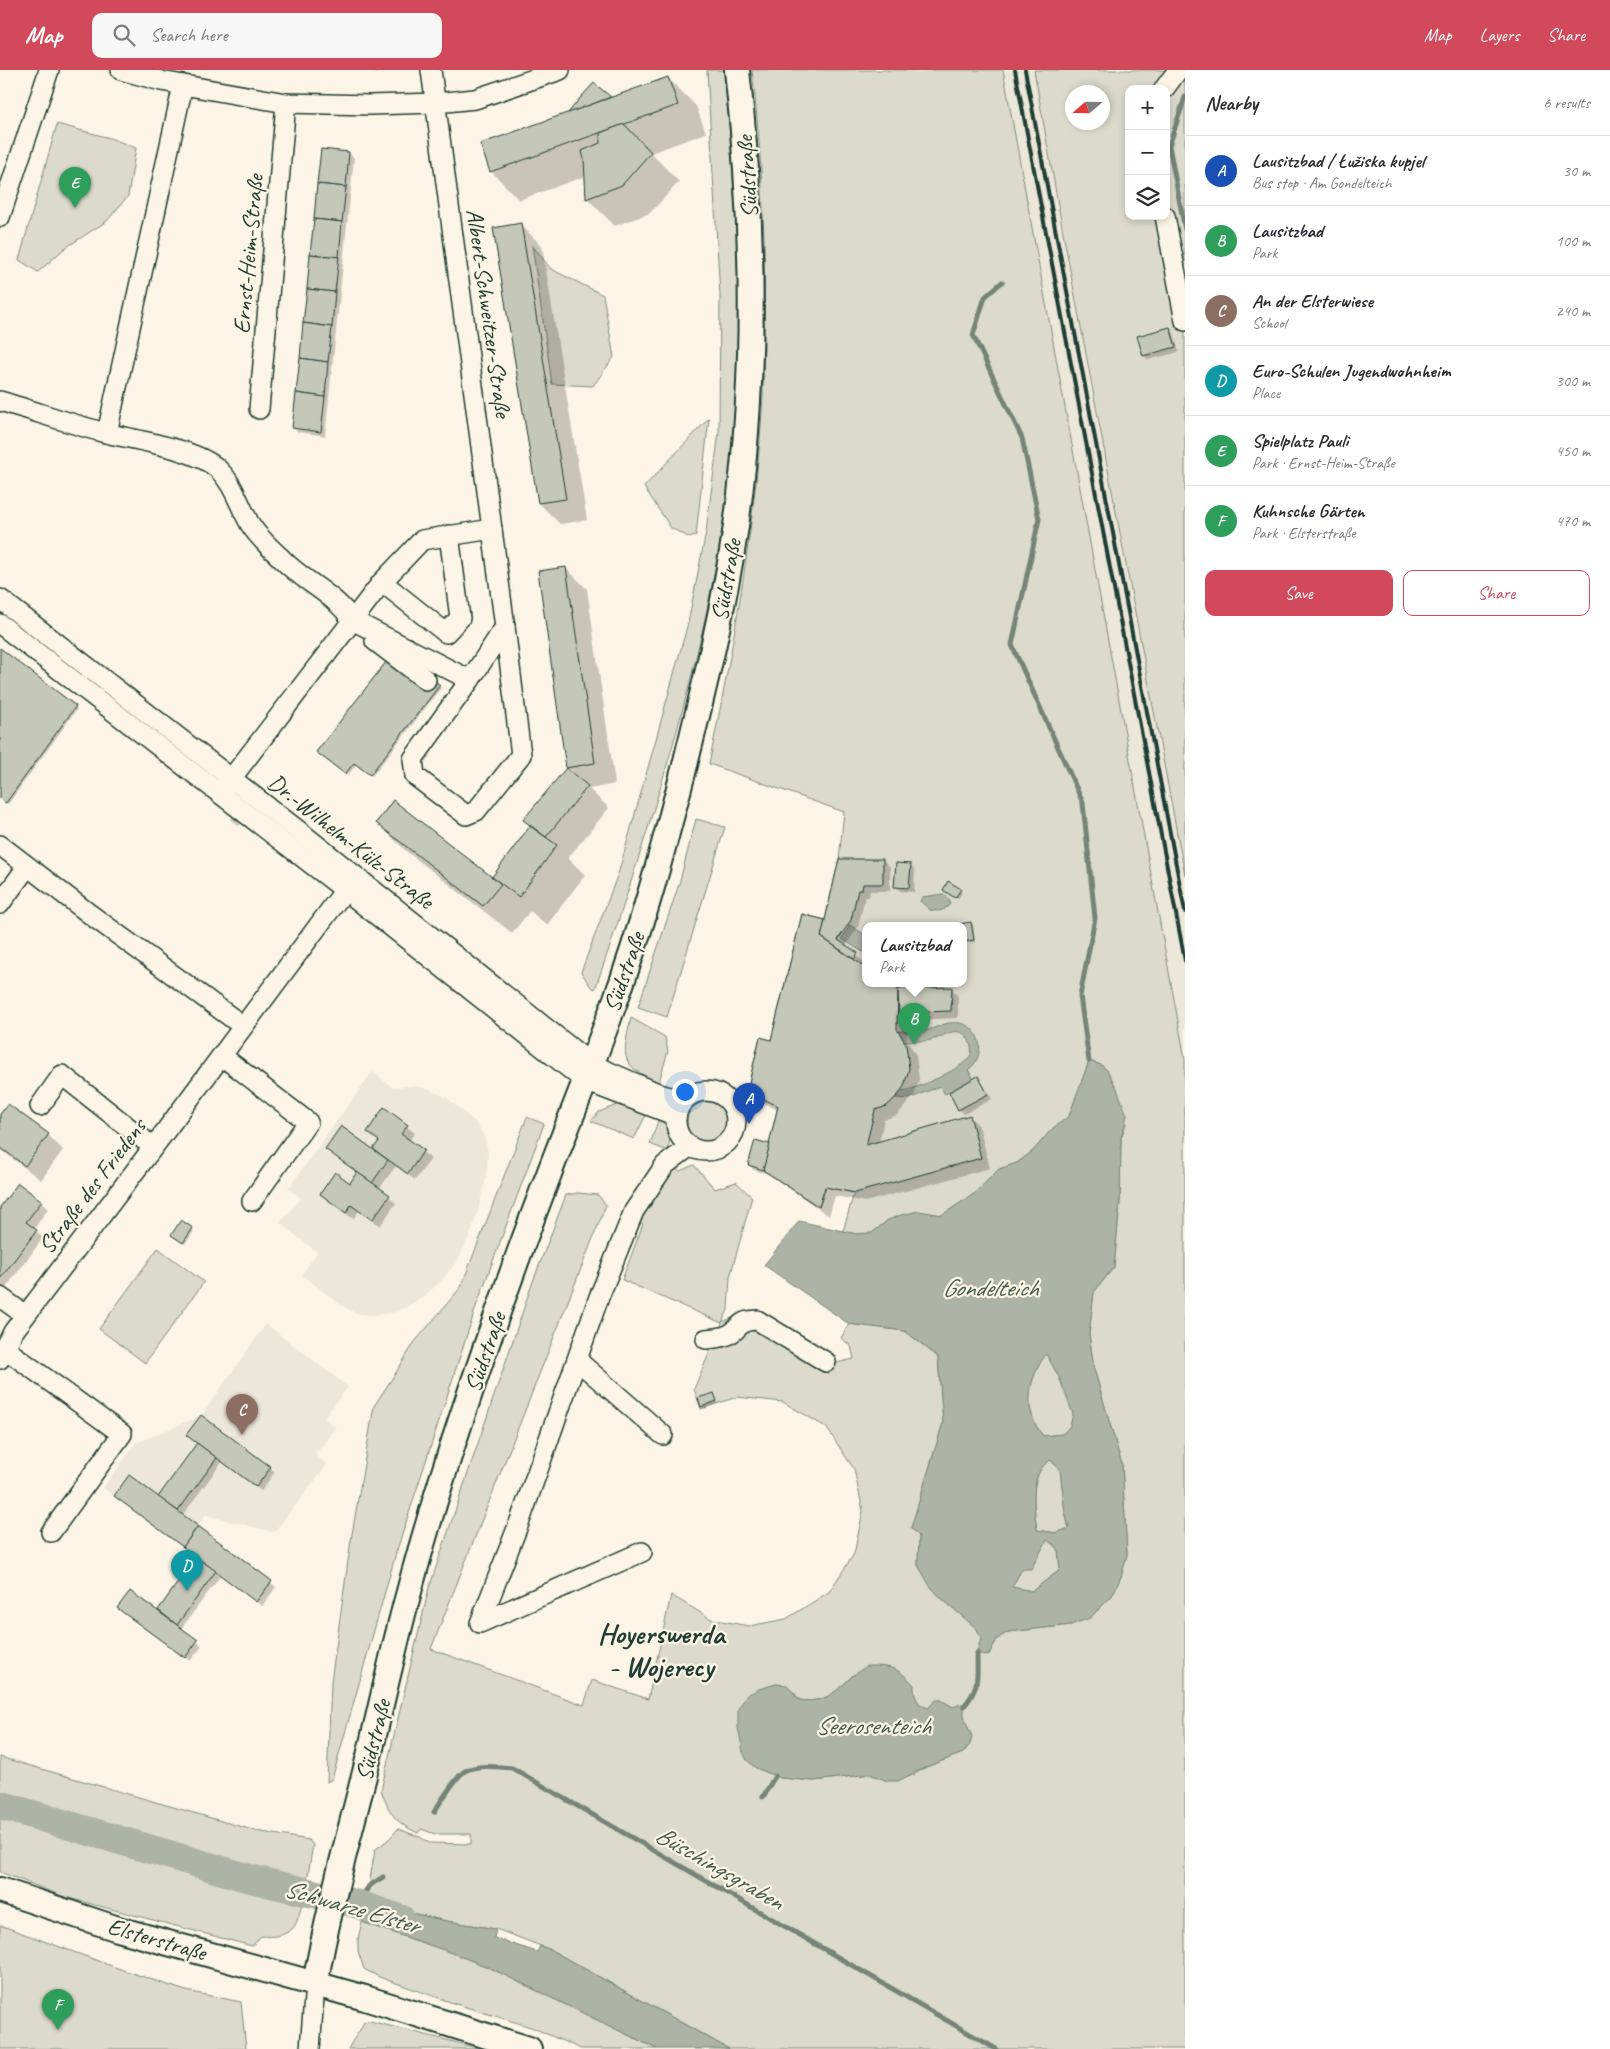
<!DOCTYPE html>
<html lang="en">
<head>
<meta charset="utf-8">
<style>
  body { margin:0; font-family:Caveat,sans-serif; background:#f7f7f7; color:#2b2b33 }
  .controls { position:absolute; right:15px; top:15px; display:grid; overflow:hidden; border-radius:10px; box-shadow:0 2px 8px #0003 }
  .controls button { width:45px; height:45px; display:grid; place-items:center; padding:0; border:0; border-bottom:1px solid #e1e1e2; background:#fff; color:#2b2b33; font:25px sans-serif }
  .compass { position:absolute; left:1065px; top:15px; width:45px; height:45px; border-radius:50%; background:#fff; box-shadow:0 2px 8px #0003; rotate:250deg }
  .you { position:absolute; left:684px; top:1021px; width:18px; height:18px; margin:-12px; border:4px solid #fff; border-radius:50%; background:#1a73e8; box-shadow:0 0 0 8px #1a73e833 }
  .badge { display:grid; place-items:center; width:32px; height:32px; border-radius:50%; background:#d1495b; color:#fff; font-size:16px; font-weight:700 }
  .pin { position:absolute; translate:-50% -41px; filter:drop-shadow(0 1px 2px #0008) }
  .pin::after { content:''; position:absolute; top:26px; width:18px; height:15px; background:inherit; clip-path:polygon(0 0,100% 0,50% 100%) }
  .popup { position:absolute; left:862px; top:852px; width:105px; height:65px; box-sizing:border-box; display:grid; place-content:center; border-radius:10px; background:#fff; filter:drop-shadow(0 1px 4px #0005); font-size:16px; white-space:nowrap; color:#7c7c81 }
  .popup b { font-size:19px; color:#2b2b33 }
  .popup::after { content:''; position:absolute; left:50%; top:100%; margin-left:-10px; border:10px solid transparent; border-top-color:#fff }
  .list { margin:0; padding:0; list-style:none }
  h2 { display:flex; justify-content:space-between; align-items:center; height:65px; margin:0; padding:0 20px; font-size:21px }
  h2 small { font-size:16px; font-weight:400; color:#7c7c81 }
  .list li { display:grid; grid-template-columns:32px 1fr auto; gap:15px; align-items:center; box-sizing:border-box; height:70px; padding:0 20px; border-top:1px solid #e1e1e2 }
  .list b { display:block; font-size:19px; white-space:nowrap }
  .list p { margin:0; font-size:16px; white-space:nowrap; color:#7c7c81 }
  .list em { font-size:16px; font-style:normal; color:#7c7c81 }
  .actions { display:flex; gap:10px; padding:15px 20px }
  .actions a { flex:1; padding:11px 0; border:1px solid #d1495b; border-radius:10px; text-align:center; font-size:18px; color:#d1495b }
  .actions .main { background:#d1495b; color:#fff }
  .icon { flex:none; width:28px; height:28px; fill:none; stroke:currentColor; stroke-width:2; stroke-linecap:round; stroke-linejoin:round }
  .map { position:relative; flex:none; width:1185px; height:1979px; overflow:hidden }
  header { display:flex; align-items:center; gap:30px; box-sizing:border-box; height:70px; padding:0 25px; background:#d1495b; color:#fff }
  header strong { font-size:24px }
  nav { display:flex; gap:28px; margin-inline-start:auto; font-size:18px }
  .search { width:350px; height:45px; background:#f7f7f7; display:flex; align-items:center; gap:12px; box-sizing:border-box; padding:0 18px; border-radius:10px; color:#7c7c81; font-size:19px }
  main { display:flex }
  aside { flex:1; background:#fff }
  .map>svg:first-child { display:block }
</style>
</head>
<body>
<header>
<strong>Map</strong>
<div class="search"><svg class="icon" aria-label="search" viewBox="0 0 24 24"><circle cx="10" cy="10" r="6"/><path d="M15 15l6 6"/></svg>Search here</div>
<nav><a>Map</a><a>Layers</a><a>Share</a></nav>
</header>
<main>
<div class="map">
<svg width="1185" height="1979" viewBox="0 0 1185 1979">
  <rect width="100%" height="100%" fill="#fcf5e5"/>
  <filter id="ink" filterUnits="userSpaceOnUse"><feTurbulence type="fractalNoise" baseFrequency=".02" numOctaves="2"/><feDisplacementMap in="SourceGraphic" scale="10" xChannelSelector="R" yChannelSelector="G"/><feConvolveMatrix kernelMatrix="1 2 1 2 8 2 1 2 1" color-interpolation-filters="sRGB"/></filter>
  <g filter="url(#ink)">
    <!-- built -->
    <g fill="#ece7d8">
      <polygon points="1003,0 1034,0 1065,179 1185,805 1185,989"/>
      <polygon points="372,1002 393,1017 413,1016 429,1019 447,1028 475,1052 484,1065 488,1083 486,1107 479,1137 471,1163 458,1190 441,1211 423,1227 404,1238 392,1243 373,1245 356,1244 337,1232 302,1205 317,1182 280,1153 301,1128 288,1119"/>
      <polygon points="266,1254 348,1317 324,1348 336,1357 315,1385 327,1395 274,1462 206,1445 183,1477 103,1418 136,1373 202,1345"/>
    </g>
    <!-- green -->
    <g fill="#dcdacc" stroke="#7e8c80" fill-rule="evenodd">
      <path d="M707,0H724C736,122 743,240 734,362C723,498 688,629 648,758C631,812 614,866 595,919L591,917L581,902L619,801L656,669L688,553L706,462L719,362L720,225Z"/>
      <path d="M752,0H1003L1185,989V1979H729L549,1879L496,1859L441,1850L366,1832L375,1780L389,1769L398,1759L420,1767L429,1773L471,1774V1764H435L421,1759L418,1763C395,1752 390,1745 381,1720L429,1518L532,1214L566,1125L578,1123L598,1125L606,1135L431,1579L584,1635L592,1610L648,1629L671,1525L711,1549L749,1556L786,1549L829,1522L854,1484L863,1441L854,1399L826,1357L783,1332L737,1327L701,1339L694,1319L722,1253L622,1210L643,1154L624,1140L665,1095L680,1101L694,1095L715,1119L736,1112L752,1127L730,1207L728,1240L722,1252L737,1246L823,1296L854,1289L851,1276L841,1268L849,1254L905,1261L938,1287L943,1353L911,1458L919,1465L918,1495L941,1528L977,1558L988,1586L997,1569L1008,1562L1071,1555L1121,1507L1127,1484L1122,1395L1094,1299L1089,1264L1094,1222L1114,1197L1120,1132L1121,1068L1126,1054L1117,1019L1107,1000L1101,995L1089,991L1069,1046L1052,1059L1033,1081L1017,1093L999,1099L974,1124L942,1145L935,1144L888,1150L872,1163L856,1164L843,1161L854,1123L826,1117L819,1137L763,1100L778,1036L747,1021L760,967L771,970L802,844L825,850L839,789L844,742L709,694C733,578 754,461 762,343C764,319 763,295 764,271C766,181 763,90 752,0ZM865,855H963V913H865ZM854,1604L915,1627L921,1636L928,1638L941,1630L953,1637L962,1634L964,1649L972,1667L970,1674L963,1683L926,1697L915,1704L888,1711L870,1704L814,1711L781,1708L756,1698L747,1690V1625L776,1614L794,1622L799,1630C826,1634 836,1622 854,1604Z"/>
      <path d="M1034,0H1185V805L1066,179ZM1129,19H1166V146H1129ZM1072,22H1102V52H1072Z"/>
      <polygon points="57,54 110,68 136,78 128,126 107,151 65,178 38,202 19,190"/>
      <polygon points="532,175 551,199 603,225 614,287 593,316 552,314"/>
      <polygon points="709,348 696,465 690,468 671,458 644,417"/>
      <polygon points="696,749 725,757 667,947 638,937 679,814"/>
      <path d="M631,948L665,967L668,981L659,1012C619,995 622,988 631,948Z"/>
      <circle cx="707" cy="1052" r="20"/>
      <polygon points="617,1035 647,1043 634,1069 591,1051 599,1042"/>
      <polygon points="527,1047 544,1054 477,1234 396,1483 332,1709 327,1712 331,1612 351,1470 374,1336 397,1301 414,1273 461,1217"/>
      <path d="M659,1048C671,1059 671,1066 668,1081L650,1074Z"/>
      <polygon points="158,1178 204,1212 145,1293 99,1259"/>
      <path d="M1046,1283L1059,1307L1074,1344L1070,1356L1063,1364L1043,1366C1022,1340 1028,1309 1046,1283Z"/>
      <path d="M1050,1390L1060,1399L1065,1442L1069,1458L1056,1463L1037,1460C1034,1439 1028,1404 1050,1390Z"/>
      <polygon points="1047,1470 1058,1478 1060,1500 1032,1521 1011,1517 1022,1498 1031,1498"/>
      <path d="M0,1687L256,1761L309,1770L313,1775C310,1791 302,1849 293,1858C283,1867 273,1867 261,1866L252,1876L65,1827L0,1802Z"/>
      <polygon points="362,1852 444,1880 488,1897 657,1979 581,1979 531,1957 456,1934 379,1907 364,1899 358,1881 358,1869"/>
      <polygon points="0,1855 123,1900 186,1921 241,1932 246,1979 0,1979"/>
      <path d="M370,1951L482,1979H348C353,1969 360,1962 364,1952Z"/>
    </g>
    <!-- water -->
    <g fill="#aeb3a7" stroke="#758479" fill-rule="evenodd">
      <path d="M944,824L949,829L950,834C944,841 939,842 930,840L920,831L922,827Z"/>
      <polygon points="850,855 865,865 865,879 863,882 842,869"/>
      <path d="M948,953C953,953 959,952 964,954C984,962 984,989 968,1000L974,1009L945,1024L940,1016L909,1029L895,1028L901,1021C914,1021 962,998 969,988C972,984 972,978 970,973C968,968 966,964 960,962C951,960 943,966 935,969C925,972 914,971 904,971L899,961H925Z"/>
      <path d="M1089,991L1101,995L1107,1000L1117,1019L1127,1045L1121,1068L1120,1132L1114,1197L1094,1222L1089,1264L1094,1299L1122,1395L1127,1484L1121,1507L1112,1526L1090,1548L1071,1555L1008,1562L997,1569L988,1586L977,1583L981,1568L977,1559L941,1528L930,1516L918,1495L919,1466L911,1458L943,1353L938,1287L905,1261L849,1254L764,1195L799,1151L856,1164L872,1163L888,1150L901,1145L919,1141L942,1145L974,1124L999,1099L1017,1093L1033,1081L1052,1059L1069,1046ZM1046,1284L1059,1307L1073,1344L1070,1356L1063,1364L1043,1366C1022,1341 1028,1309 1046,1284ZM1050,1390L1060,1399L1065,1442L1069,1458L1056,1463L1037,1460C1034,1439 1028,1404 1050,1390ZM1047,1470L1058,1478L1060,1500L1032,1521L1012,1517L1022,1499H1031Z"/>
      <path d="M867,1596C890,1596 898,1597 914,1615C914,1626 916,1634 928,1638L936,1630H941L953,1637L962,1634L965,1637C961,1646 969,1658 972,1667L970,1674L963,1683L926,1697L898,1711H888L870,1704L814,1711L781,1708L756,1698L747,1690L743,1682L738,1657V1639L747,1625L759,1619L776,1614L787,1615L799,1630C834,1635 840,1612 867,1596Z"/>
      <polygon points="366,1832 441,1850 496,1859 494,1868 537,1882 540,1876 549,1879 729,1979 657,1979 488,1897 444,1880 362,1852"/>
    </g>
    <!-- shadow -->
    <g fill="#0003">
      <polygon points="373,0 381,0 377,4"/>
      <polygon points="668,8 696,36 706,63 651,83 679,112 650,143 615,156 587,128 586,106 519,130 491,101 569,44 594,15 611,28"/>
      <polygon points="349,83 354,88 325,366 298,362 294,358"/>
      <polygon points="521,155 542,176 587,450 560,454 539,433"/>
      <polygon points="1170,259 1174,263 1179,282 1148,290 1144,285"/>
      <polygon points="566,498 587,519 615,714 589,719 609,738 568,788 585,805 547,855 530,841 512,863 406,781 378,753 493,809 531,756 525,750 568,698 539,503"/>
      <polygon points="0,580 77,639 8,734 0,728"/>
      <polygon points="439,616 441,618 372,706 357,694 348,705 320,684"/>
      <polygon points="314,739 322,746 321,748 313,741"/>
      <polygon points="233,747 241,754 239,756 231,749"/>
      <polygon points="883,790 890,797 890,821 870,821 869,827 865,827 858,857 845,877 864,892 861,896 865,899 865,913 886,913 899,921 951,918 958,926 958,948 907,950 907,970 916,985 919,1010 914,1026 897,1045 884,1050 879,1073 969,1046 979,1056 990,1098 865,1132 835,1126 829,1146 769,1104 754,1100 749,1095 770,1075 778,1040 758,1030 748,1020 772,971 824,851"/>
      <polygon points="911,796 915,800 914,822 900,821 896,816"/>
      <polygon points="960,820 962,822 958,829 946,822"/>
      <polygon points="971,853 973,855 975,872 965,873 963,871 963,855 960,855"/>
      <polygon points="978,1008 992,1029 964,1044 959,1039"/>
      <polygon points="384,1039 415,1063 409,1071 431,1089 415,1110 396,1096 379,1119 396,1133 380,1156 359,1141 353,1149 321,1124 350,1114 358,1103 326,1079 373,1081 379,1072 368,1062"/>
      <polygon points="0,1046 48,1065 63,1080 41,1110 0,1079"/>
      <polygon points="41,1132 48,1139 34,1159 43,1168 5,1219 0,1215 0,1139"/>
      <polygon points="181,1152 194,1161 185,1174 175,1167"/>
      <polygon points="713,1324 718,1333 704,1338 702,1336"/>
      <polygon points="202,1346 275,1402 261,1421 222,1392 182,1446 276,1517 262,1536 221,1505 181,1559 202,1576 190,1591 118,1538 158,1542 198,1487 116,1426 159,1429 198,1374"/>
    </g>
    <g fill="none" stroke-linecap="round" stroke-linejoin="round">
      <!-- stream -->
      <g stroke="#758479" stroke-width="5">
        <polyline points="1185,27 1169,76 1185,160"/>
        <polyline points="1002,212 985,227 973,265 1022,368 1039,449 1012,575 1083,733 1095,848 1080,926 1089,991"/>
        <path d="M964,1636C980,1618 977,1606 977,1583"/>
        <polyline points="763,1727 775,1706"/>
        <path d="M434,1742C440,1733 456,1706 465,1701C478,1694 498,1697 512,1698L996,1979"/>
        <polyline points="357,1834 369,1816 383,1807"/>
      </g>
      <!-- river -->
      <polyline stroke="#aeb3a7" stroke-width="29" points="0,1735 248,1808 357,1834 401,1849"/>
    </g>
    <!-- building -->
    <g fill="#c5c7b9" stroke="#1f3d34">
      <polygon points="668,7 678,35 490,102 480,74"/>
      <polygon points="594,13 611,27 568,43 581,27"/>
      <polygon points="624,54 651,82 622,115 586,129 584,89 582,81 600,73 600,63"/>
      <polygon points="321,79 349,82 346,117 317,114"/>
      <polygon points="317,114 346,117 342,152 314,149"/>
      <polygon points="314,149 342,152 339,187 310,184"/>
      <polygon points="521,153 566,429 538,433 493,158"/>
      <polygon points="310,184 339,187 335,222 307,219"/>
      <polygon points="307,219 335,222 332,257 303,253"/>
      <polygon points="303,253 332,257 328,292 300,288"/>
      <polygon points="1170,257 1176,277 1143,286 1137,266"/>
      <polygon points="300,288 328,292 325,327 296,323"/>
      <polygon points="296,323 325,327 321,362 292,358"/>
      <polygon points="566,497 595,693 566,698 538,501"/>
      <polygon points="0,578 76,636 6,733 0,729"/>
      <polygon points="390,587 429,606 440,615 370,705 354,693 345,704 316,682"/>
      <polygon points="566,698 588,716 546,767 523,750"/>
      <polygon points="393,730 501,814 483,836 376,753"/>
      <polygon points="530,756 557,775 519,827 492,807"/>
      <polygon points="839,789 883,789 883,814 863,814 862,820 858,820 851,850 838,870 858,883 854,889 821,867"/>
      <polygon points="896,793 911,794 909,818 894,817"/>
      <polygon points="948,811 961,819 955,828 943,820"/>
      <polygon points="802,844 825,850 821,867 865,897 865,913 889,913 898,919 897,959 906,974 909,999 904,1016 899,1024 887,1036 875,1040 866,1075 970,1045 981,1088 855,1123 825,1117 819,1137 763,1100 778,1036 747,1021 760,967 771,970"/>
      <polygon points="971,852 974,870 963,872 963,855 959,855 959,854"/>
      <polygon points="952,917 951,941 899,943 898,919"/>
      <polygon points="978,1006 988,1024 958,1040 949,1022"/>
      <polygon points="8,1034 49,1064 25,1096 0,1077 0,1044"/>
      <polygon points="384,1037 408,1055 401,1064 424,1080 408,1104 373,1079 379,1071 367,1062"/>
      <polygon points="341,1056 388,1090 372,1113 325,1079"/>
      <polygon points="755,1070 770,1074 763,1100 748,1095"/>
      <polygon points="335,1102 350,1113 357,1102 390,1125 372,1150 351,1135 346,1143 320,1124"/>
      <polygon points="18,1113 42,1131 26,1152 37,1160 0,1209 0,1137"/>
      <polygon points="181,1150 193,1158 183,1173 171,1165"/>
      <polygon points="714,1323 717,1331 701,1337 698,1328"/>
      <polygon points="201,1345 271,1397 256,1417 186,1365"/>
      <polygon points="197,1373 217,1388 178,1441 158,1427"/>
      <polygon points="129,1405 198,1456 183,1477 114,1426"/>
      <polygon points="198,1456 272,1511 256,1532 183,1477"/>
      <polygon points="196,1487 216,1501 177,1555 158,1540"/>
      <polygon points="130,1521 198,1570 185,1588 117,1538"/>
    </g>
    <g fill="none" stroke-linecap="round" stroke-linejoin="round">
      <defs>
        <g id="minor">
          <polyline points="121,0 161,11 286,33 370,35 436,33 475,29 560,0"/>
          <polyline points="431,0 505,557 521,685 476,741 466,745 415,706 413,689 470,610"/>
          <polyline points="1164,19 1178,0"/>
          <polyline points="1165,146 1185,251"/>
          <polyline points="0,147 49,0"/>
          <path d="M0,331C34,341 68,353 102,362C133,370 195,378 218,399C234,414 239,435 250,454C258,467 270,478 281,488C302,511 335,524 352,550L470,610L505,557"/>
          <polyline points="259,339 286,33"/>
          <polyline points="107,363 183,15"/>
          <polyline points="382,512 446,563 460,548 449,465"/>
          <polyline points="0,529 299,761 591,994 660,1024 684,1031"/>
          <polyline points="0,554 345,820 585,1011 676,1046"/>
          <polyline points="375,571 426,610"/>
          <polyline points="224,718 382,512 422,470 492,459"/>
          <polyline points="0,775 91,845 243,956"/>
          <polyline points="0,834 27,797"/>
          <polyline points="222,986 308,1052 252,1131"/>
          <circle cx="706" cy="1051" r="30"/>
          <polyline points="40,1036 62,1005 153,1077"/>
          <polyline points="0,1227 25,1245"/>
          <path d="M706,1269C714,1268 723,1268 730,1264C743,1256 737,1251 757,1250L826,1292"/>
          <polyline points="4,1278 122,1364 51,1462"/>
          <polyline points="0,1289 13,1262 164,1063 345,820"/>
          <polyline points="578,1291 663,1365"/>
          <polyline points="642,1482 480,1553 521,1448 599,1227 634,1141 665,1095 689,1077"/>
          <polyline points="310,1979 315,1914"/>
        </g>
        <g id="major">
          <polyline points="0,1820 118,1859 365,1928 529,1979"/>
          <path d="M315,1914C329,1836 351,1759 370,1682C383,1627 395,1572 410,1518C438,1413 474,1308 511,1206C543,1115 580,1027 613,937C642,859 663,779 684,699C704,618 724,538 736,456C757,305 754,151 737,0"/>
        </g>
      </defs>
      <!-- minor casing -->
      <use href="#minor" stroke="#1f3d34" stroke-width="22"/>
      <!-- major casing -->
      <use href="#major" stroke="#1f3d34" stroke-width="28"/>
      <!-- minor -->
      <use href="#minor" stroke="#fcf5e5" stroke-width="19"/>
      <!-- major -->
      <use href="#major" stroke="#fcf5e5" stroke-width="24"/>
      <!-- rail -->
      <g stroke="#1f3d34" stroke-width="4">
        <polyline points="1015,0 1185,891"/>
        <polyline points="1025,0 1185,842"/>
      </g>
    </g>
  </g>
  <g text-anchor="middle" stroke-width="4.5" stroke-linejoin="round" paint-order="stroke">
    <!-- street labels -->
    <g font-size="24" fill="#1f3d34" stroke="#fcf5e5">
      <text transform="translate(747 107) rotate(-94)" y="8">Südstraße</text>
      <text transform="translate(248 184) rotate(-85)" y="8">Ernst-Heim-Straße</text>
      <text transform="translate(489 243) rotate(82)" y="8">Albert-Schweitzer-Straße</text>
      <text transform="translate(726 510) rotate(-80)" y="8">Südstraße</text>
      <text transform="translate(351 771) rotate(38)" y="8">Dr.-Wilhelm-Külz-Straße</text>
      <text transform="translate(624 902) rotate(-71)" y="8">Südstraße</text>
      <text transform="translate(92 1116) rotate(-53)" y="8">Straße des Friedens</text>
      <text transform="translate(485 1282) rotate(-71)" y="8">Südstraße</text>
      <text transform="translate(373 1670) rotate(-76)" y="8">Südstraße</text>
      <text transform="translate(157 1869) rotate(16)" y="8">Elsterstraße</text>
    </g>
    <!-- water labels -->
    <g font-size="25" font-style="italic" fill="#435a51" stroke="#fcf5e5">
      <text x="990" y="1226">Gondelteich</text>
      <text x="873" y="1664">Seerosenteich</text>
      <text transform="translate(720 1797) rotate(30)" y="9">Büschingsgraben</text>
      <text transform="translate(352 1836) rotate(16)" y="9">Schwarze Elster</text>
    </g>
    <!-- district labels -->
    <g font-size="29" font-weight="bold" fill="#1f3d34" stroke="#fcf5e5">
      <text x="661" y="1573">Hoyerswerda<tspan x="661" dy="33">- Wojerecy</tspan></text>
    </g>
  </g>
</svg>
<div class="controls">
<button>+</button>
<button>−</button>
<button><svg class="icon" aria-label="layers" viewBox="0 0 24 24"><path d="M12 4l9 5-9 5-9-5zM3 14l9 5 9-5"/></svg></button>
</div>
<svg class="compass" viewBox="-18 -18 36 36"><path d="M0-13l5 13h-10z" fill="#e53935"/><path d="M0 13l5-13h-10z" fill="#7c7c81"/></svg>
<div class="you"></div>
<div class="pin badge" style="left:749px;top:1054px;background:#1a4fb4">A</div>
<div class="pin badge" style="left:914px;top:974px;background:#2e9e5b">B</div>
<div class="popup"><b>Lausitzbad</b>Park</div>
<div class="pin badge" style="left:242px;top:1365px;background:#8d6e63">C</div>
<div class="pin badge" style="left:187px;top:1521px;background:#0f9aa8">D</div>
<div class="pin badge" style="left:75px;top:138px;background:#2e9e5b">E</div>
<div class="pin badge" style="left:58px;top:1960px;background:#2e9e5b">F</div>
</div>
<aside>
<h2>Nearby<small>6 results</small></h2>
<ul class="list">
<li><span class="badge" style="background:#1a4fb4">A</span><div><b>Lausitzbad / Łužiska kupjel</b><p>Bus stop · Am Gondelteich</p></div><em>30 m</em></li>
<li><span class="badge" style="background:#2e9e5b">B</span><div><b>Lausitzbad</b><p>Park</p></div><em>100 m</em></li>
<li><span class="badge" style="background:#8d6e63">C</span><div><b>An der Elsterwiese</b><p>School</p></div><em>240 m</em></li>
<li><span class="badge" style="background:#0f9aa8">D</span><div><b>Euro-Schulen Jugendwohnheim</b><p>Place</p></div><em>300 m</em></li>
<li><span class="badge" style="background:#2e9e5b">E</span><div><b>Spielplatz Pauli</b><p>Park · Ernst-Heim-Straße</p></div><em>450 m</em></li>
<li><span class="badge" style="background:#2e9e5b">F</span><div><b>Kuhnsche Gärten</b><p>Park · Elsterstraße</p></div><em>470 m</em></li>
</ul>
<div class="actions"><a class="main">Save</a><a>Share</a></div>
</aside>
</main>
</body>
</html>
